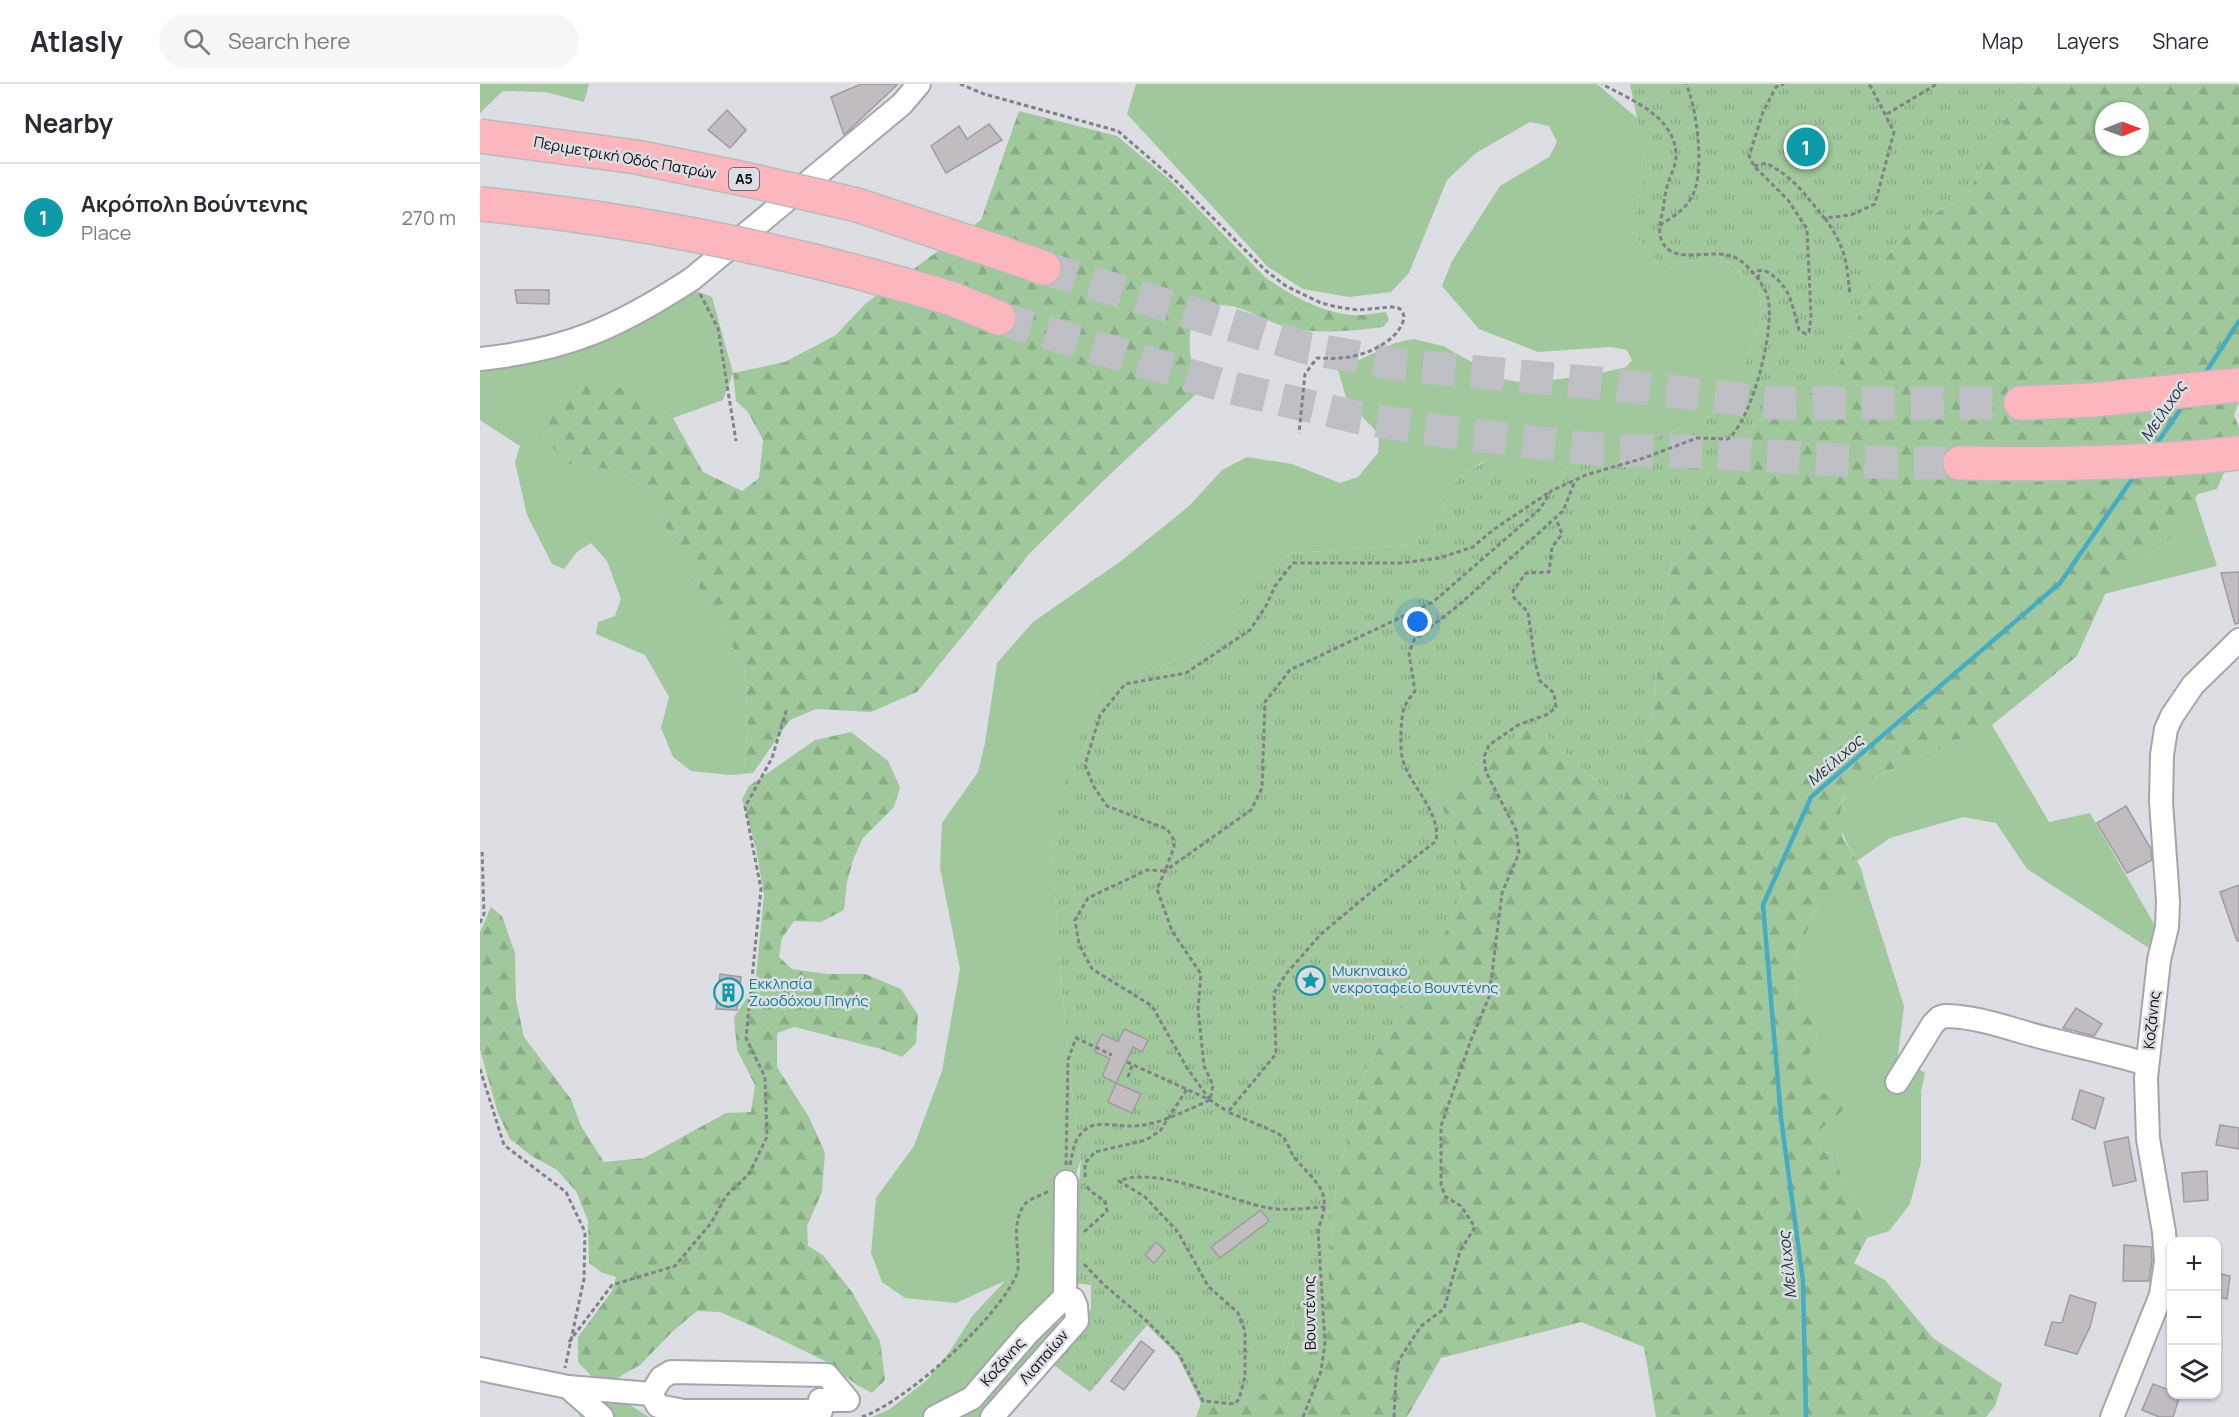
<!DOCTYPE html>
<html lang="en">
<head>
<meta charset="utf-8">
<style>
  body { margin:0; font-family:Manrope,sans-serif; background:#f7f7f7; color:#2b2b33 }
  .controls { position:absolute; right:18px; bottom:18px; display:grid; overflow:hidden; border-radius:12px; box-shadow:0 2px 4px #0004 }
  .controls button { width:54px; height:54px; display:grid; place-items:center; padding:0; border:0; border-bottom:2px solid #e1e1e2; background:#fff; color:#2b2b33; font:30px sans-serif }
  .compass { position:absolute; left:1615px; top:18px; width:54px; height:54px; border-radius:50%; background:#fff; box-shadow:0 2px 4px #0004; rotate:89deg }
  .you { position:absolute; left:938px; top:538px; width:21px; height:21px; margin:-15px; border:4px solid #fff; border-radius:50%; background:#1a73e8; box-shadow:0 0 0 9px #1a73e833 }
  .badge { display:grid; place-items:center; width:39px; height:39px; border-radius:50%; background:#b45309; color:#fff; font-size:20px; font-weight:700 }
  .pin { position:absolute; translate:-50% -50%; border:3px solid #fff; box-shadow:0 2px 6px #0006 }
  .list { margin:0; padding:0; list-style:none }
  h2 { display:flex; justify-content:space-between; align-items:center; height:78px; margin:0; padding:0 24px; font-size:26px }
  h2 small { font-size:20px; font-weight:400; color:#7c7c81 }
  .list li { display:grid; grid-template-columns:39px 1fr auto; gap:18px; align-items:center; box-sizing:border-box; height:108px; padding:0 24px; border-top:2px solid #e1e1e2 }
  .list b { display:block; font-size:22px; white-space:nowrap }
  .list p { margin:0; font-size:20px; white-space:nowrap; color:#7c7c81 }
  .list em { font-size:20px; font-style:normal; color:#7c7c81 }
  .icon { flex:none; width:33px; height:33px; fill:none; stroke:currentColor; stroke-width:2; stroke-linecap:round; stroke-linejoin:round }
  .map { position:relative; flex:none; width:1759px; height:1333px; overflow:hidden }
  header { display:flex; align-items:center; gap:36px; box-sizing:border-box; height:84px; padding:0 30px; background:#fff; border-bottom:2px solid #e1e1e2 }
  header strong { font-size:28px }
  nav { display:flex; gap:33px; margin-inline-start:auto; font-size:21px }
  .search { width:420px; height:54px; background:#f7f7f7; display:flex; align-items:center; gap:15px; box-sizing:border-box; padding:0 21px; border-radius:33px; color:#7c7c81; font-size:22px }
  main { display:flex }
  aside { flex:1; background:#fff }
  .map>svg:first-child { display:block }
</style>
</head>
<body>
<header>
<strong>Atlasly</strong>
<div class="search"><svg class="icon" aria-label="search" viewBox="0 0 24 24"><circle cx="10" cy="10" r="6"/><path d="M15 15l6 6"/></svg>Search here</div>
<nav><a>Map</a><a>Layers</a><a>Share</a></nav>
</header>
<main>
<aside>
<h2>Nearby<small></small></h2>
<ul class="list">
<li><span class="badge" style="background:#0f9aa8">1</span><div><b>Ακρόπολη Βούντενης</b><p>Place</p></div><em>270 m</em></li>
</ul>
</aside>
<div class="map">
<svg width="1759" height="1333" viewBox="0 0 1759 1333">
  <defs>
    <pattern id="forest-firs" width="22" height="20" patternUnits="userSpaceOnUse" patternTransform="scale(1.5)"><rect width="22" height="20" fill="#a0c89c"/><path d="M5 1l3.5 6h-7zM16 11l3.5 6h-7z" fill="#89ab85"/></pattern>
    <pattern id="park-tufts" width="24" height="20" patternUnits="userSpaceOnUse" patternTransform="scale(1.5)"><rect width="24" height="20" fill="#a0c89c"/><path d="M3 7l-1-3M5 7V3M7 7l1-3M15 17l-1-3M17 17v-4M19 17l1-3" fill="none" stroke="#89ab85"/></pattern>
  </defs>
  <rect width="100%" height="100%" fill="#dcdee4"/>
  <!-- green -->
  <g fill="#a0c89c">
    <polygon points="0,0 109,0 104,18 65,8 23,7 0,29"/>
    <polygon points="656,0 1117,0 1157,34 1167,82 1151,147 1180,181 1223,175 1251,179 1279,206 1282,232 1250,321 1213,341 1128,370 1096,378 1070,392 1044,390 1004,377 977,395 958,436 930,461 812,469 772,500 743,544 713,576 657,585 571,753 579,869 592,1009 601,1075 577,1148 572,1204 579,1233 577,1242 501,1333 392,1333 410,1325 447,1296 470,1267 493,1231 525,1197 476,1219 425,1214 402,1198 391,1169 396,1114 434,1062 462,987 480,885 460,784 462,739 498,688 505,659 517,579 553,538 641,477 709,422 742,386 767,373 812,380 860,399 878,393 898,369 899,350 867,317 858,286 915,259 934,255 963,262 1022,295 1044,299 1113,291 1146,283 1152,276 1147,266 1131,263 1058,268 999,245 962,202 972,177 1020,102 1069,73 1077,58 1069,42 1050,38 996,69 967,96 929,189 911,208 869,213 823,205 788,183 647,30"/>
    <polygon points="208,204 232,213 253,289 243,316 193,334 166,309 90,380 133,386 163,403 264,583 268,643 264,682 273,689 250,691 211,687 193,673 181,644 189,613 165,571 116,550 118,538 135,532 141,515 127,477 111,459 97,468 84,485 72,480 47,431 35,378 40,362 0,336 0,279"/>
    <polygon points="1715,414 1737,482 1624,510 1672,468 1688,457"/>
    <path d="M1512,641L1569,738L1610,729L1677,845L1672,866L1547,785L1516,739L1483,733L1410,754L1377,777C1367,761 1354,738 1362,718C1364,712 1374,705 1379,700Z"/>
    <polygon points="1385,800 1424,922 1418,971 1445,989 1441,1007 1441,1078 1430,1120 1409,1147 1387,1154 1379,1125 1361,1095 1357,1069 1340,1068 1338,1047 1325,1008 1328,972 1337,957 1338,947 1316,917 1314,875 1327,848 1334,827 1347,807 1362,802 1379,806"/>
    <polygon points="135,1312 169,1333 100,1333 94,1317"/>
  </g>
  <!-- forest -->
  <g fill="url(#forest-firs)" fill-rule="evenodd">
    <path d="M1543,0H1759V318L1754,331L1759,344V354L1737,405L1718,410L1688,457L1672,468L1625,510L1597,572L1512,641L1379,700L1362,716L1360,730L1363,754L1381,784L1385,800L1379,807L1362,802L1347,808L1334,827L1327,848L1314,875L1316,917L1338,946L1337,957L1328,972L1343,995L1326,1008L1353,1011L1366,1024L1338,1047L1340,1068L1357,1069L1361,1095L1379,1125L1387,1154L1374,1179L1405,1196L1453,1254L1522,1300L1515,1322L1506,1333H1176L1164,1263L1101,1238L961,1274L927,1333H716L721,1319L754,1324L792,1305L802,1288L823,1193L848,1198L856,1103L884,990L970,839L981,811L975,746L953,710L1054,640L1141,719L1170,644L1192,473L1276,339L1352,297L1375,239L1406,174L1433,142L1487,111ZM1624,27H1660V63H1624Z"/>
    <path d="M539,27L637,52L691,97L785,193C811,212 840,228 872,231C883,232 895,229 906,228L909,236L903,243C870,247 838,251 806,243C774,234 755,212 718,225C710,241 708,256 711,275C713,288 720,299 715,311L623,397L550,469L437,608L391,628L336,625L310,636L273,689L264,682L268,643L264,583L163,403L133,386L90,380L58,350L62,322L108,297L166,309L193,334L223,388L262,407L279,394L283,356L268,328L256,317L253,289L305,278L356,251L385,220L501,136Z"/>
    <polygon points="371,648 408,677 420,703 414,723 383,754 373,776 367,798 364,826 341,838 314,837 302,854 299,873 312,885 346,890 385,890 421,905 438,931 436,959 422,973 401,965 314,943 297,949 297,983 329,1033 345,1069 342,1108 327,1142 328,1162 343,1171 372,1208 400,1257 405,1296 392,1309 377,1301 345,1277 279,1245 240,1228 217,1227 193,1247 160,1281 137,1294 113,1294 98,1278 98,1253 132,1207 136,1193 121,1188 109,1179 108,1137 96,1107 76,1085 53,1073 30,1055 18,1029 0,966 0,848 11,823 22,832 35,869 36,916 44,953 91,1015 101,1042 124,1078 164,1074 246,1029 271,1028 275,1001 257,966 254,933 275,902 284,812 276,764 262,715 269,702 335,656"/>
  </g>
  <!-- park -->
  <polygon fill="url(#park-tufts)" points="1150,0 1543,0 1487,111 1433,142 1406,174 1375,239 1352,297 1276,339 1192,473 1170,644 1142,720 1054,640 953,710 975,746 980,785 981,811 970,839 884,990 856,1103 848,1198 823,1193 802,1288 792,1305 754,1324 721,1319 697,1271 667,1241 610,1308 567,1276 611,1225 611,1201 591,1199 601,1075 592,1009 579,869 571,753 586,691 615,615 657,585 713,576 743,544 772,500 812,469 930,461 958,436 977,395 1005,377 1044,390 1070,392 1096,378 1128,370 1213,341 1250,321 1282,232 1279,206 1251,179 1223,175 1180,181 1151,147 1167,82"/>
  <g fill="none" stroke-linecap="round" stroke-linejoin="round">
    <!-- stream -->
    <g stroke="#45acc2" stroke-width="4.5">
      <polyline points="1724,291 1759,237"/>
      <polyline points="1673,365 1704,320"/>
      <polyline points="1326,1333 1323,1197 1301,1034 1283,821 1331,713 1580,499 1655,391"/>
    </g>
  </g>
  <!-- building -->
  <g fill="#c1bcc0" stroke="#a19ba0" stroke-width="1.5">
    <polygon points="381,0 418,0 364,51 351,13"/>
    <polygon points="247,26 266,46 250,64 228,46"/>
    <polygon points="509,40 522,56 466,89 451,62 479,42 487,55"/>
    <polygon points="35,206 69,206 69,220 37,219"/>
    <polygon points="1759,488 1759,539 1755,540 1741,489"/>
    <polygon points="1646,722 1671,765 1672,776 1647,789 1617,739"/>
    <polygon points="1759,801 1759,857 1757,857 1740,808"/>
    <polygon points="240,890 261,893 257,926 236,925"/>
    <polygon points="1596,924 1622,940 1614,952 1583,944"/>
    <polygon points="644,945 668,956 662,968 653,963 636,999 622,992 630,975 614,967 622,950 638,958"/>
    <polygon points="636,999 661,1010 652,1029 628,1018"/>
    <polygon points="1600,1006 1624,1014 1615,1045 1592,1035"/>
    <polygon points="1740,1041 1759,1044 1759,1065 1736,1061"/>
    <polygon points="1648,1053 1656,1097 1633,1102 1624,1058"/>
    <polygon points="1727,1087 1728,1116 1704,1118 1702,1089"/>
    <polygon points="781,1126 789,1137 740,1174 731,1163"/>
    <polygon points="676,1158 685,1166 674,1179 665,1171"/>
    <polygon points="1644,1161 1671,1163 1672,1176 1669,1197 1643,1197"/>
    <polygon points="1737,1189 1750,1192 1747,1215 1737,1213"/>
    <polygon points="1590,1211 1616,1219 1610,1243 1597,1270 1565,1261 1572,1238 1582,1239"/>
    <polygon points="661,1257 674,1267 644,1306 631,1297"/>
    <polygon points="1673,1300 1692,1307 1692,1311 1700,1311 1693,1333 1679,1333 1662,1326"/>
  </g>
  <g fill="none" stroke-linecap="round" stroke-linejoin="round">
    <!-- highway-tunnel -->
    <g stroke="#bdbfc4" stroke-width="33" stroke-dasharray="33 16" stroke-linecap="butt">
      <polyline points="564,184 827,264 921,281 1128,300 1294,319 1541,319"/>
      <polyline points="519,234 752,304 880,334 975,349 1123,366 1202,367 1411,379 1480,379"/>
    </g>
    <defs>
      <g id="minor">
        <path d="M0,275C88,266 138,243 212,195L422,20L439,0"/>
        <path d="M1417,998L1453,940L1459,934L1464,932C1501,932 1537,948 1573,956C1605,964 1636,971 1667,980"/>
        <polyline points="585,1213 586,1098"/>
        <polyline points="0,1285 88,1303 122,1333"/>
        <polyline points="88,1303 171,1310 178,1322 204,1327 341,1327 340,1316 368,1316 347,1291 191,1288 181,1294 171,1310"/>
        <polyline points="455,1333 492,1314 548,1249 585,1213"/>
        <polyline points="512,1333 597,1237 596,1222 593,1215 585,1213"/>
        <polyline points="1632,1333 1681,1211 1686,1177 1684,1148 1668,1055 1666,994 1679,876 1687,843 1688,817 1681,718 1682,671 1686,645 1692,632 1713,601 1759,556"/>
      </g>
      <g id="highway">
        <polyline points="521,169 564,184"/>
        <polyline points="470,214 519,234"/>
        <polyline points="1541,319 1613,316 1759,301"/>
        <path d="M1480,379C1573,381 1666,380 1759,369"/>
      </g>
    </defs>
    <!-- minor casing -->
    <use href="#minor" stroke="#a4a6ab" stroke-width="26"/>
    <!-- highway casing -->
    <use href="#highway" stroke="#bbbbbc" stroke-width="36"/>
    <!-- path -->
    <g stroke="#808286" stroke-width="3" stroke-dasharray="4.5 3" stroke-linecap="butt">
      <path d="M480,0L504,10L638,47L697,98L785,186L806,202L841,219L857,223L878,226L911,223C919,223 923,225 924,234C919,258 883,273 860,274C852,275 844,274 837,274L825,290L819,349"/>
      <polyline points="1407,30 1457,0"/>
      <path d="M1274,82L1286,79C1312,92 1327,112 1344,134L1371,131L1395,120L1414,48L1391,3L1388,0"/>
      <path d="M1345,134C1366,166 1366,174 1370,211"/>
      <path d="M1180,141C1191,134 1204,127 1211,114C1226,91 1217,24 1206,0"/>
      <path d="M1279,195L1278,187L1284,186C1311,201 1311,218 1319,246L1326,250L1329,248L1331,232L1327,145L1308,116L1274,82L1269,72L1283,28L1296,3L1304,0"/>
      <polyline points="220,210 238,244 256,357"/>
      <polyline points="0,839 4,830 2,765"/>
      <polyline points="647,978 730,1016 748,1028"/>
      <polyline points="0,985 24,1061 86,1108 105,1148 104,1195 85,1284"/>
      <polyline points="648,993 653,979"/>
      <polyline points="730,1016 707,984 672,922 612,885 599,860 595,836 608,814 667,786 685,787 694,763 694,756 687,745 627,722 614,703 605,681 620,631 645,600 706,589 770,546 786,522 795,502 813,479 921,479 959,474 993,463 1013,446 1068,409"/>
      <polyline points="586,1081 588,976 596,954 632,971"/>
      <path d="M590,1081C593,1067 594,1054 606,1045C618,1036 638,1043 652,1042C677,1042 707,1026 730,1016L733,1001L724,982L718,924L721,890L692,847L677,805L685,787L771,726L782,704L785,618L810,586L953,518L1060,425L1071,407L1106,391L1164,374L1217,354L1248,355C1273,334 1295,245 1288,214C1284,200 1272,186 1261,177C1238,159 1194,185 1182,157C1177,147 1181,136 1183,126C1184,118 1185,111 1187,103C1189,93 1196,83 1196,73C1197,33 1151,16 1122,0"/>
      <polyline points="605,1093 605,1079 615,1068 666,1056 680,1047 707,1005"/>
      <polyline points="604,1148 627,1127 625,1117 613,1109 604,1100"/>
      <path d="M604,1180L623,1200L669,1239L699,1270L723,1317L755,1320L759,1315L765,1293V1247L758,1229L728,1202L698,1148L665,1113L639,1097C676,1081 749,1117 789,1124C807,1127 827,1124 845,1123"/>
      <polyline points="89,1258 132,1201 195,1182 231,1139 246,1112 269,1090 287,1053 285,993 266,954 281,805 265,723 292,674 307,624"/>
      <path d="M382,1333C427,1317 517,1235 536,1192C539,1187 538,1180 538,1174C537,1157 533,1135 545,1120C549,1115 562,1111 569,1107"/>
      <path d="M823,1333L841,1287L845,1259L838,1145C854,1106 837,1101 814,1073C810,1068 808,1058 803,1053C796,1047 759,1033 748,1028L796,970L794,909L806,890L841,850L897,803L956,757C961,728 931,703 923,677C920,666 921,656 921,645C923,625 922,623 935,607L929,570L934,556L980,520L1083,427L1095,397"/>
      <polyline points="914,1333 916,1292 919,1276 941,1242 964,1225 980,1167 995,1143 981,1122 966,1113 961,1102 961,1042 991,956 1009,913 1022,809 1039,769 1036,746 1006,688 1004,673 1009,661 1038,641 1068,630 1076,623 1074,609 1060,597 1055,578 1048,528 1034,514 1033,507 1046,489 1069,488 1072,463 1082,450 1076,435"/>
    </g>
    <!-- minor -->
    <use href="#minor" stroke="#fff" stroke-width="22"/>
    <!-- highway -->
    <use href="#highway" stroke="#fcb6be" stroke-width="33"/>
    <defs>
      <g id="highway-bridge">
        <polyline points="0,52 156,73 269,96 377,121 521,169"/>
        <path d="M0,120C160,135 316,168 470,214"/>
      </g>
    </defs>
    <!-- highway-bridge casing -->
    <use href="#highway-bridge" stroke="#bbbbbc" stroke-width="36" stroke-linecap="butt"/>
    <!-- highway-bridge -->
    <use href="#highway-bridge" stroke="#fcb6be" stroke-width="33"/>
  </g>
  <!-- icons -->
  <defs>
    <symbol id="sight-ring" viewBox="-11 -11 22 22"><circle r="9.5" fill="#dcdee4" stroke="#0f9aa8" stroke-width="1.5"/><path d="M0-6L1.8-2.2L6-1.7L2.9 1.2L3.7 5.4L0 3.3L-3.7 5.4L-2.9 1.2L-6-1.7L-1.8-2.2Z" fill="#0f9aa8"/></symbol>
    <symbol id="building-ring" viewBox="-11 -11 22 22"><circle r="9.5" fill="#dcdee4" stroke="#0f9aa8" stroke-width="1.5"/><path d="M-4-6H4V6H1V3H-1V6H-4ZM-2.5-4.3h1.7v1.8h-1.7ZM.8-4.3h1.7v1.8H.8ZM-2.5-1h1.7V.8h-1.7ZM.8-1h1.7V.8H.8Z" fill="#0f9aa8"/></symbol>
  </defs>
  <g fill-rule="evenodd">
    <use href="#sight-ring" x="814" y="880" width="33" height="33"/>
    <use href="#building-ring" x="232" y="892" width="33" height="33"/>
  </g>
  <g text-anchor="middle" stroke-width="5" stroke-linejoin="round" paint-order="stroke">
    <!-- shield labels -->
    <rect fill="#dcdee4" stroke="#4a4c4f" stroke-width="1.5" x="249" y="84" width="30" height="22" rx="4.5"/>
    <g font-size="14" font-weight="bold" fill="#0c0d0f">
      <text x="264" y="100">Α5</text>
    </g>
    <!-- street labels -->
    <g font-size="15" fill="#0c0d0f" stroke="#dcdee4">
      <text transform="translate(145 74) rotate(10)" y="5">Περιμετρική Οδός Πατρών</text>
      <text transform="translate(1672 936) rotate(-84)" y="5">Κοζάνης</text>
      <text transform="translate(830 1229) rotate(-91)" y="5">Βουντένης</text>
      <text transform="translate(564 1273) rotate(-49)" y="5">Λιαπαίων</text>
      <text transform="translate(523 1278) rotate(-49)" y="5">Κοζάνης</text>
    </g>
    <!-- culture labels -->
    <g font-size="15" fill="#0d838f" stroke="#dcdee4" text-anchor="start">
      <text x="852" y="892">Μυκηναικό<tspan x="852" dy="17">νεκροταφείο Βουντένης</tspan></text>
      <text x="269" y="905">Εκκλησία<tspan x="269" dy="17">Ζωοδόχου Πηγής</tspan></text>
    </g>
    <!-- water labels -->
    <g font-size="16" font-style="italic" fill="#1c3338" stroke="#dcdee4">
      <text transform="translate(1683 327) rotate(-56)" y="6">Μείλιχος</text>
      <text transform="translate(1355 676) rotate(-41)" y="6">Μείλιχος</text>
      <text transform="translate(1307 1181) rotate(-96)" y="6">Μείλιχος</text>
    </g>
  </g>
</svg>
<div class="controls">
<button>+</button>
<button>−</button>
<button><svg class="icon" aria-label="layers" viewBox="0 0 24 24"><path d="M12 4l9 5-9 5-9-5zM3 14l9 5 9-5"/></svg></button>
</div>
<svg class="compass" viewBox="-18 -18 36 36"><path d="M0-13l5 13h-10z" fill="#e53935"/><path d="M0 13l5-13h-10z" fill="#7c7c81"/></svg>
<div class="you"></div>
<div class="pin badge" style="left:1326px;top:63px;background:#0f9aa8">1</div>
</div>
</main>
</body>
</html>
